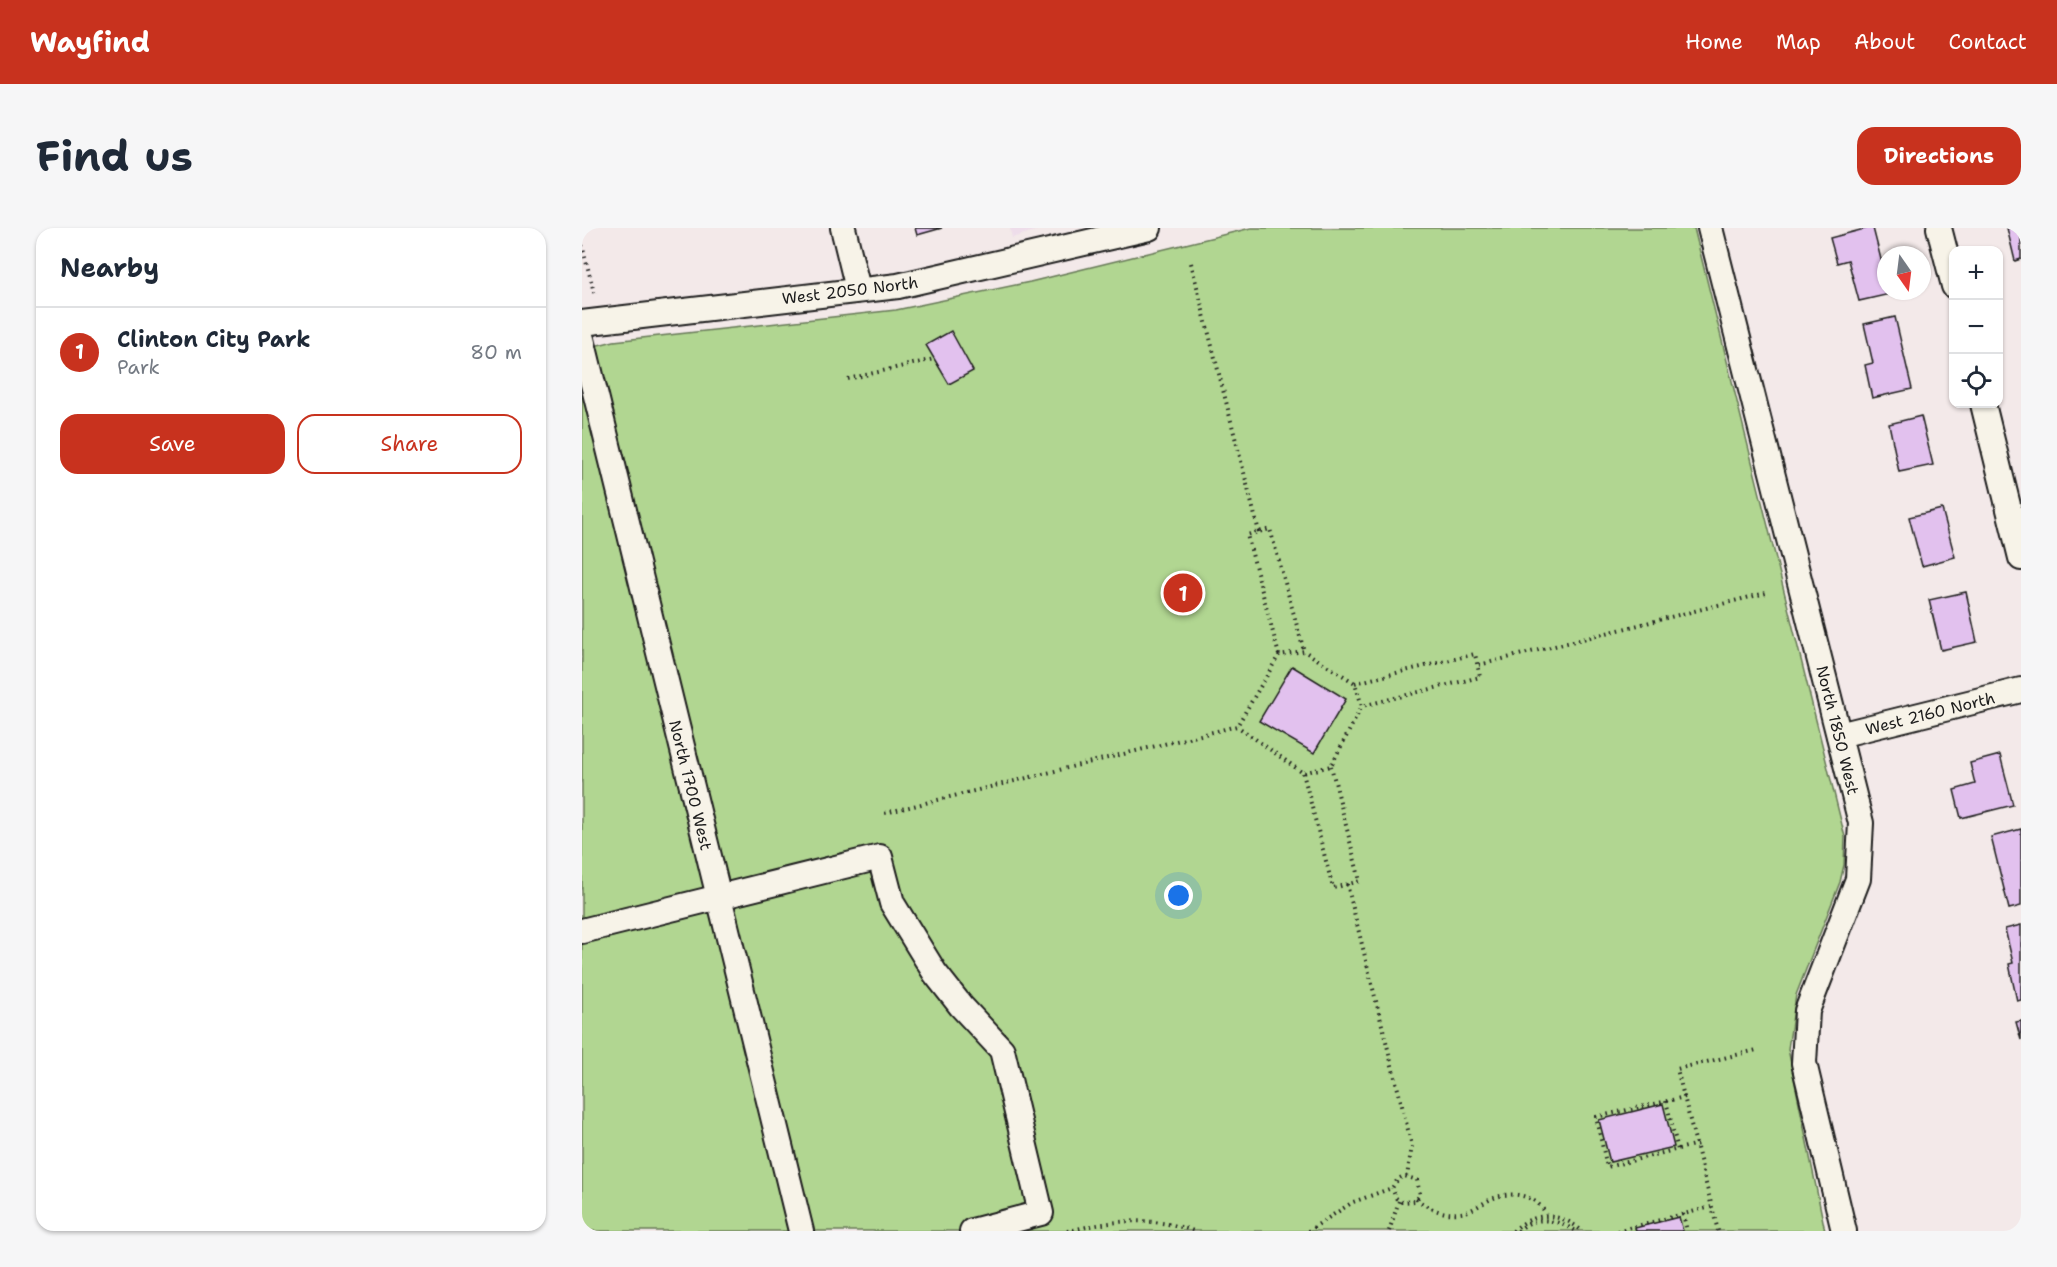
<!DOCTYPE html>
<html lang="en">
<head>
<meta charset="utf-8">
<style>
  body { margin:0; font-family:"Shantell Sans",sans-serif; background:#f6f6f7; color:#1f2937 }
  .controls { position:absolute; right:18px; top:18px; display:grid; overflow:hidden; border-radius:12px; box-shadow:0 2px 4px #0004 }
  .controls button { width:54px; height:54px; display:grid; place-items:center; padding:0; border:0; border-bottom:2px solid #e0e1e3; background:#fff; color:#1f2937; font:30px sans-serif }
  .compass { position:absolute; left:1295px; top:18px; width:54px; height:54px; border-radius:50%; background:#fff; box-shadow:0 2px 4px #0004; rotate:166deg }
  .you { position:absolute; left:597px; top:668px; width:21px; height:21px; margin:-15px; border:4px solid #fff; border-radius:50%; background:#1a73e8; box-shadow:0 0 0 9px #1a73e833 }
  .badge { display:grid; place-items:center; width:39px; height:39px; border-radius:50%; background:#c8321e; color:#fff; font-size:20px; font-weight:700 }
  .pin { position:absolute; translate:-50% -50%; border:3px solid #fff; box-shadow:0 2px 6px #0006 }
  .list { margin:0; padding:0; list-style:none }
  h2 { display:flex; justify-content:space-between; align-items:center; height:78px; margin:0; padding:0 24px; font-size:26px }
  h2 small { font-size:20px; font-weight:400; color:#747a83 }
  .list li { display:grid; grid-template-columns:39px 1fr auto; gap:18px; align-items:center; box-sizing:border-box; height:90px; padding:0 24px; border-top:2px solid #e0e1e3 }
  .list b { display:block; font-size:22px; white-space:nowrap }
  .list p { margin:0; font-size:20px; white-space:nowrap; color:#747a83 }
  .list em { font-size:20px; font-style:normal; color:#747a83 }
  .actions { display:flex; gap:12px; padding:18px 24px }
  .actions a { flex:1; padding:14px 0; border:2px solid #c8321e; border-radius:18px; text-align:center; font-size:21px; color:#c8321e }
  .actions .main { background:#c8321e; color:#fff }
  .icon { flex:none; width:33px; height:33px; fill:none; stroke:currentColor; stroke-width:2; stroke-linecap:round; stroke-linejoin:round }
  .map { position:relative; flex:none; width:1439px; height:1003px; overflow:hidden; border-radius:18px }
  header { display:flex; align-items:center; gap:36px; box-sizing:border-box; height:84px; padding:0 30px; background:#c8321e; color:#fff }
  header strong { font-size:28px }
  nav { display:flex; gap:33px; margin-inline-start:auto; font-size:21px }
  .intro { display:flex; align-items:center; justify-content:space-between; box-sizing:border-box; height:144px; padding:0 36px }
  h1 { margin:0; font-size:42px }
  .button { padding:15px 27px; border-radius:18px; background:#c8321e; color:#fff; font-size:21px; font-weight:700 }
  main { display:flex; gap:36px; padding:0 36px }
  aside { flex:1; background:#fff; border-radius:18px; box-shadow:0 2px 4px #0004 }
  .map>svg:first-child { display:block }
</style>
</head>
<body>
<header>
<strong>Wayfind</strong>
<nav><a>Home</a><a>Map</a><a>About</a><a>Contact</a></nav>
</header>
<div class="intro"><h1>Find us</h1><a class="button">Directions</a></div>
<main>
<aside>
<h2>Nearby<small></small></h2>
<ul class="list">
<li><span class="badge">1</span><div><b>Clinton City Park</b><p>Park</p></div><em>80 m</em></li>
</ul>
<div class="actions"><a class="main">Save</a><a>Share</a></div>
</aside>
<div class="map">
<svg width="1439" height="1003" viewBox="0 0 1439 1003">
  <rect width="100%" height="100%" fill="#f3e9e9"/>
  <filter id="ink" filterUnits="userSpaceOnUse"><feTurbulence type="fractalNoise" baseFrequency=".0167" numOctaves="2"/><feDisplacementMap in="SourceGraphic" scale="12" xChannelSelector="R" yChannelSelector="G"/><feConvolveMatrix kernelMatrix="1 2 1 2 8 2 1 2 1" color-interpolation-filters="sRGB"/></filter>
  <g filter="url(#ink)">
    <!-- built -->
    <polygon fill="#eeddea" points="428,0 461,0 430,10"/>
    <!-- green -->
    <polygon fill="#b1d691" stroke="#667956" stroke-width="1.5" points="669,0 1112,0 1263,609 1262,637 1258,654 1214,767 1206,821 1243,1003 0,1003 0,121 32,113 314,82 448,54"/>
    <!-- building -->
    <g fill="#e2c1ee" stroke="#1c1c1c" stroke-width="1.5">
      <polygon points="333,0 360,0 335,7"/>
      <polygon points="1286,0 1291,0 1304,51 1304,63 1308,66 1277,73 1266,32 1255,35 1248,10"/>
      <polygon points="1425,0 1439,0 1439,31 1433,33"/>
      <polygon points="1313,89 1330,161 1290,170 1283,137 1291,135 1282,96"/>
      <polygon points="369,103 391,143 367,156 344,117"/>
      <polygon points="1339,188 1351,237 1317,244 1307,196"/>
      <polygon points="1360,281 1373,329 1340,338 1327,289"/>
      <polygon points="1384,364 1395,414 1359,422 1347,372"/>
      <polygon points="710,438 764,471 732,525 677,493"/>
      <polygon points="1418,527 1431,577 1379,590 1372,562 1393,556 1388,535"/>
      <polygon points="1439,601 1439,678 1427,681 1409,609"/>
      <polygon points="1439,697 1439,772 1435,773 1427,736 1431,735 1423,701"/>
      <polygon points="1439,793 1439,812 1434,794"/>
      <polygon points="1081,876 1092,919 1028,934 1017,892"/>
      <polygon points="1097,989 1101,1003 1054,1003 1053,1000"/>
    </g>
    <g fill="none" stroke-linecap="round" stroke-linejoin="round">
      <defs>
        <g id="minor">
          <polyline points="261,0 276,61"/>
          <polyline points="1128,0 1279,595 1276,651 1225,783 1222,835 1262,1003"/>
          <polyline points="1357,0 1372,58"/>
          <polyline points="0,95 316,58 567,0"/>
          <polyline points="0,111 219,1003"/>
          <polyline points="1401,176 1439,330"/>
          <polyline points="1257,507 1439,462"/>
          <polyline points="0,703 298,629 310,675 353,745 379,778 420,822 459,985 390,1003"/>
        </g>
      </defs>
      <!-- minor casing -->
      <use href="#minor" stroke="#1c1c1c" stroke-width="28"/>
      <!-- path -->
      <g stroke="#1c1c1c" stroke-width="4" stroke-dasharray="1.5 4.5" stroke-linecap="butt">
        <polyline points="0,17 13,68"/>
        <polyline points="609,35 677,304"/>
        <polyline points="266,151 352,131"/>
        <polyline points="697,427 665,307 688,301 722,423"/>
        <polyline points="897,437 1184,365"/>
        <polyline points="773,455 893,426 898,449 780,478"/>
        <polyline points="721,545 751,660 778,653 749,538"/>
        <polyline points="303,585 655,498 697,427 722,423 773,455 780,478 749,538 721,545 655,498"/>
        <polyline points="765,656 830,918 825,948"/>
        <polyline points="1103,869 1014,889 1025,939 1116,916"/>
        <polyline points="1084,873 1096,922"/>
        <path d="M834,971C848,981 861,987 878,985C890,984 901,974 912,970C931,962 955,968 964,986"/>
        <polyline points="1101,986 1105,1003"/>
        <path d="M485,1003C532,993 564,987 612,1003"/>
        <polyline points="726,1003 771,974 810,960 816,951 822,948 835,952 838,967 833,973 820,974 814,970 810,960"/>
        <polyline points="807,1003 817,973"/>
        <path d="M931,1003C952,983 979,984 1000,1003"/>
        <path d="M936,1003C953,986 975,992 994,1003"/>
        <polyline points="1035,1003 1129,979"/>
        <polyline points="1136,1003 1095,841 1175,822"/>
      </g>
      <!-- minor -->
      <use href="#minor" stroke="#f7f3e8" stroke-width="24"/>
    </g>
  </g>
  <g text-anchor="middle" stroke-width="6" stroke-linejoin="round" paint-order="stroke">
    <!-- street labels -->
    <g font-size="16" fill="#1c1c1c" stroke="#f7f3e8">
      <text transform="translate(268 62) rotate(-7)" y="6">West 2050 North</text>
      <text transform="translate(1348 485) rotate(-14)" y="6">West 2160 North</text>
      <text transform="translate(1256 502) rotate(76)" y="6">North 1850 West</text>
      <text transform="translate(109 557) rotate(76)" y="6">North 1700 West</text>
    </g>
  </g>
</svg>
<div class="controls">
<button>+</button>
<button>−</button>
<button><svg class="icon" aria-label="locate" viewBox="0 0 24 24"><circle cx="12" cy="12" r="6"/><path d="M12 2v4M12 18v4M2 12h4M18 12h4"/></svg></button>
</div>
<svg class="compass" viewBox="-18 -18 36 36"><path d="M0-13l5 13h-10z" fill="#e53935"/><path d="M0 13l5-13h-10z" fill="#747a83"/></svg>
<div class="you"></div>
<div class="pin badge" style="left:601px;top:365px">1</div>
</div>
</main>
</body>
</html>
